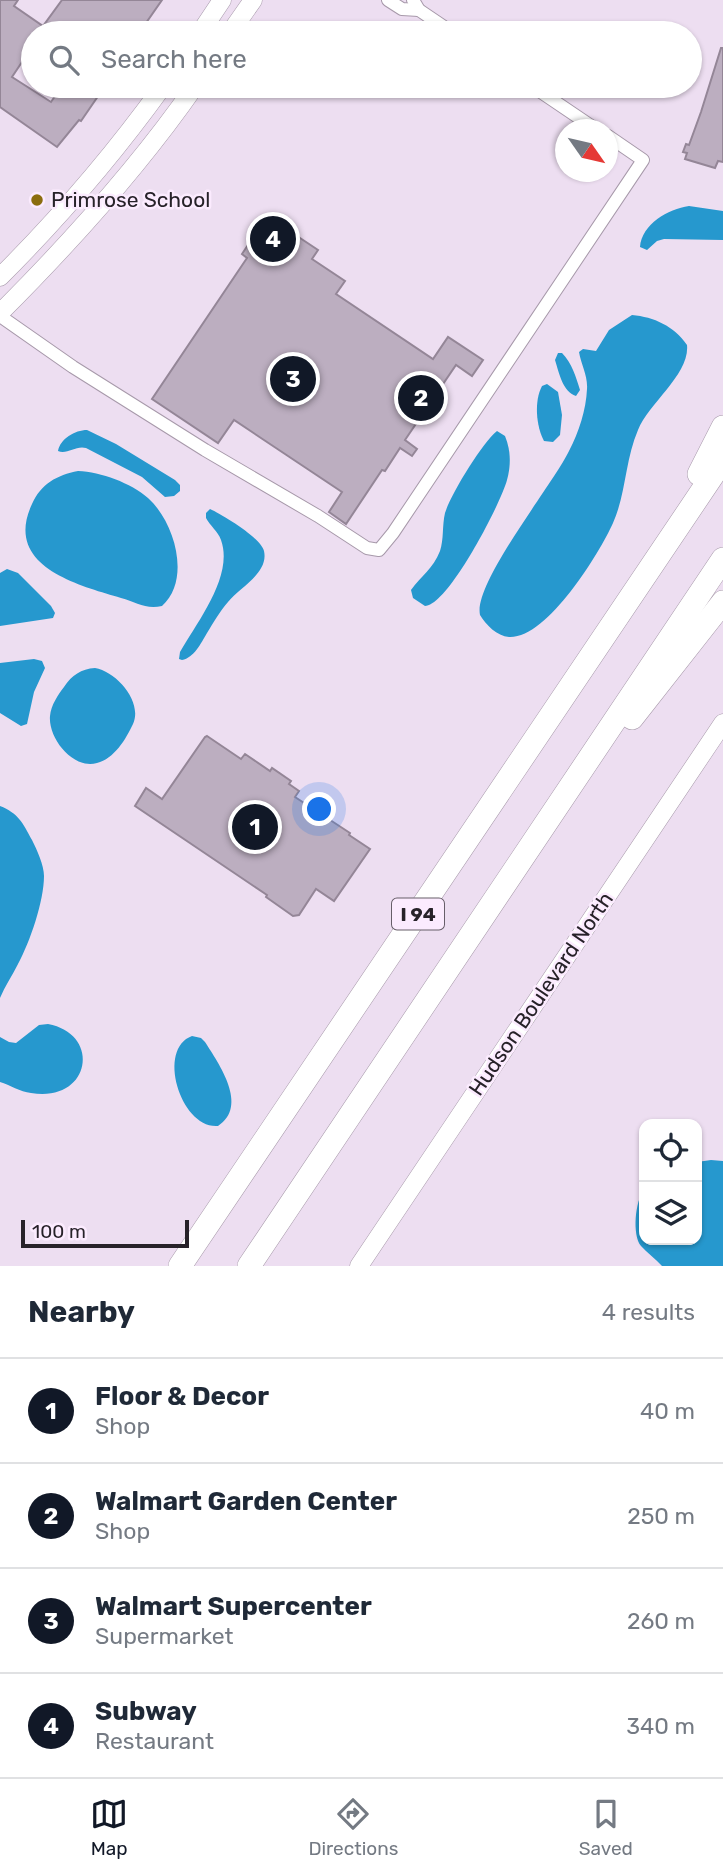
<!DOCTYPE html>
<html lang="en">
<head>
<meta charset="utf-8">
<style>
  body { margin:0; font-family:Rubik,sans-serif; background:#f6f6f7; color:#1f2937 }
  .controls { position:absolute; right:21px; bottom:21px; display:grid; overflow:hidden; border-radius:14px; box-shadow:0 2px 5px #0004 }
  .controls button { width:63px; height:63px; display:grid; place-items:center; padding:0; border:0; border-bottom:2px solid #e0e1e3; background:#fff; color:#1f2937; font:35px sans-serif }
  .compass { position:absolute; left:555px; top:119px; width:63px; height:63px; border-radius:50%; background:#fff; box-shadow:0 2px 5px #0004; rotate:124deg }
  .scale { position:absolute; left:21px; bottom:18px; width:168px; box-sizing:border-box; padding-left:7px; border:4px solid #272229; border-top:0; font-size:19px; line-height:24px; white-space:nowrap; color:#272229; -webkit-text-stroke:5px #fbebfe; paint-order:stroke }
  .you { position:absolute; left:320px; top:810px; width:24px; height:24px; margin:-18px; border:5px solid #fff; border-radius:50%; background:#1a73e8; box-shadow:0 0 0 10px #1a73e833 }
  .badge { display:grid; place-items:center; width:46px; height:46px; border-radius:50%; background:#111827; color:#fff; font-size:23px; font-weight:700 }
  .pin { position:absolute; translate:-50% -50%; border:4px solid #fff; box-shadow:0 2px 7px #0006 }
  .list { margin:0; padding:0; list-style:none }
  h2 { display:flex; justify-content:space-between; align-items:center; height:91px; margin:0; padding:0 28px; font-size:30px }
  h2 small { font-size:23px; font-weight:400; color:#747a83 }
  .list li { display:grid; grid-template-columns:46px 1fr auto; gap:21px; align-items:center; box-sizing:border-box; height:105px; padding:0 28px; border-top:2px solid #e0e1e3 }
  .list b { display:block; font-size:26px; white-space:nowrap }
  .list p { margin:0; font-size:23px; white-space:nowrap; color:#747a83 }
  .list em { font-size:23px; font-style:normal; color:#747a83 }
  .icon { flex:none; width:38px; height:38px; fill:none; stroke:currentColor; stroke-width:2; stroke-linecap:round; stroke-linejoin:round }
  .map { position:relative; flex:none; width:723px; height:1266px; overflow:hidden }
  .search { position:absolute; background:#fff; box-shadow:0 2px 5px #0004; left:21px; right:21px; top:21px; height:77px; display:flex; align-items:center; gap:18px; box-sizing:border-box; padding:0 24px; border-radius:38px; color:#747a83; font-size:26px }
  .sheet { height:511px; background:#fff }
  nav { display:flex; justify-content:space-around; align-items:center; box-sizing:border-box; height:98px; border-top:2px solid #e0e1e3; background:#fff; font-size:19px; color:#747a83 }
  nav a { display:grid; justify-items:center; gap:4px }
  nav .on { color:#111827 }
  .map>svg:first-child { display:block }
</style>
</head>
<body>
<div class="map">
<svg width="723" height="1266" viewBox="0 0 723 1266">
  <rect width="100%" height="100%" fill="#eddef1"/>
  <!-- water -->
  <g fill="#2698ce">
    <path d="M689,206L723,211V240L664,239L657,241L647,250L640,247C642,224 668,209 689,206Z"/>
    <path d="M632,315C654,317 674,326 687,345C690,374 649,403 638,430C625,460 626,494 613,523C599,554 547,639 509,637C497,636 486,625 480,615C473,583 552,486 569,451C579,432 586,410 587,389C588,376 581,364 579,352L583,349L596,351L609,330Z"/>
    <path d="M558,353H562C572,363 576,377 580,390L576,396C563,392 559,373 555,360Z"/>
    <path d="M547,384L558,392L562,415L560,435L553,442L544,441C536,426 534,401 542,386Z"/>
    <path d="M87,430L116,444L175,480L180,485V491L174,496L165,497L142,477L86,448C76,445 67,455 58,451C60,439 75,430 87,430Z"/>
    <path d="M497,431L505,436C511,450 511,466 507,480C501,503 448,606 425,606L413,598L411,590C421,576 433,569 440,551C444,539 442,526 445,513C451,494 482,443 497,431Z"/>
    <path d="M78,471C101,472 131,483 148,498C174,521 192,579 162,606C146,610 136,602 121,598C77,585 3,566 32,504C41,484 57,475 78,471Z"/>
    <path d="M210,509C223,515 261,538 264,551C269,573 239,588 228,602C220,611 213,623 207,633C201,643 194,658 182,660L179,659L180,652C197,622 234,576 221,540C218,531 210,526 206,518V513Z"/>
    <polygon points="7,569 18,573 51,606 55,613 53,618 0,626 0,573"/>
    <polygon points="34,659 42,661 45,668 34,692 27,724 21,726 0,713 0,663"/>
    <path d="M95,668C117,672 143,702 133,724C126,739 114,759 97,763C73,770 48,738 50,716C51,705 58,695 64,687C72,675 81,669 95,668Z"/>
    <path d="M0,806C18,813 23,823 32,840C37,850 44,865 44,876C44,901 30,942 18,964C12,976 5,986 0,998Z"/>
    <path d="M48,1024C102,1034 91,1103 31,1093C20,1092 10,1085 0,1082V1037L9,1042L16,1043L39,1025Z"/>
    <path d="M192,1036L201,1038L205,1042C219,1064 249,1106 218,1126C181,1129 156,1049 192,1036Z"/>
    <path d="M711,1160L723,1161V1266H662C656,1259 647,1253 641,1246C632,1235 635,1201 644,1190V1240H697V1162Z"/>
  </g>
  <!-- building -->
  <g fill="#bcaec0" stroke="#948697" stroke-width="2">
    <polygon points="0,0 18,0 14,6 43,26 62,0 162,0 139,33 33,33 33,53 30,50 12,77 51,102 62,86 105,86 81,121 79,120 57,147 0,107"/>
    <polygon points="721,48 723,48 723,162 718,161 715,168 685,159 687,153 683,152 686,144 689,145 701,112"/>
    <polygon points="267,216 318,250 312,259 345,281 336,294 433,359 448,337 483,360 472,376 456,365 405,440 417,449 412,456 400,448 385,471 382,470 346,524 329,512 342,492 234,420 218,443 152,399 247,258 242,254"/>
    <polygon points="207,736 241,759 245,754 270,771 272,768 291,781 289,784 299,791 295,797 350,833 349,835 370,849 334,901 316,889 299,915 293,916 266,897 267,895 135,806 146,788 162,799 205,737"/>
  </g>
  <g fill="none" stroke-linecap="round" stroke-linejoin="round">
    <defs>
      <g id="street">
        <polyline points="388,0 402,9 419,10"/>
        <polyline points="413,0 419,10 453,33"/>
        <polyline points="532,86 597,130"/>
        <polyline points="0,316 73,367 205,450 318,516 367,548 379,550 393,533 643,160 608,136"/>
      </g>
      <g id="secondary">
        <polyline points="200,33 222,0"/>
        <polyline points="230,33 253,0"/>
        <path d="M0,277C60,217 114,154 163,86"/>
        <path d="M0,313C71,242 138,168 195,86"/>
        <polyline points="359,1266 723,723"/>
      </g>
      <g id="highway">
        <polyline points="699,474 723,427"/>
        <polyline points="632,718 723,602"/>
        <polyline points="180,1266 723,460"/>
        <polyline points="249,1266 723,559"/>
      </g>
    </defs>
    <!-- street casing -->
    <use href="#street" stroke="#a799aa" stroke-width="14"/>
    <!-- secondary casing -->
    <use href="#secondary" stroke="#a799aa" stroke-width="19"/>
    <!-- highway casing -->
    <use href="#highway" stroke="#a799aa" stroke-width="24"/>
    <!-- street -->
    <use href="#street" stroke="#fff" stroke-width="12"/>
    <!-- secondary -->
    <use href="#secondary" stroke="#fff" stroke-width="18"/>
    <!-- highway -->
    <use href="#highway" stroke="#fff" stroke-width="23"/>
  </g>
  <!-- markers -->
  <circle fill="#8b6d0e" stroke="#fbebfe" stroke-width="2.5" cx="37" cy="200" r="7"/>
  <g text-anchor="middle" stroke-width="5" stroke-linejoin="round" paint-order="stroke">
    <!-- shield labels -->
    <rect fill="#fbebfe" stroke="#675e69" stroke-width="2" x="392" y="898.5" width="52" height="31" rx="5"/>
    <g font-size="19" font-weight="bold" fill="#272229">
      <text x="418" y="921">I 94</text>
    </g>
    <!-- poi labels -->
    <g font-size="21" fill="#272229" stroke="#fbebfe" text-anchor="start">
      <text x="51" y="207">Primrose School</text>
    </g>
    <!-- street labels -->
    <g font-size="21" fill="#272229" stroke="#fbebfe">
      <text transform="translate(541 994) rotate(-56)" y="7">Hudson Boulevard North</text>
    </g>
  </g>
</svg>
<div class="controls">
<button><svg class="icon" aria-label="locate" viewBox="0 0 24 24"><circle cx="12" cy="12" r="6"/><path d="M12 2v4M12 18v4M2 12h4M18 12h4"/></svg></button>
<button><svg class="icon" aria-label="layers" viewBox="0 0 24 24"><path d="M12 4l9 5-9 5-9-5zM3 14l9 5 9-5"/></svg></button>
</div>
<svg class="compass" viewBox="-18 -18 36 36"><path d="M0-13l5 13h-10z" fill="#e53935"/><path d="M0 13l5-13h-10z" fill="#747a83"/></svg>
<div class="scale">100 m</div>
<div class="you"></div>
<div class="pin badge" style="left:255px;top:827px">1</div>
<div class="pin badge" style="left:421px;top:398px">2</div>
<div class="pin badge" style="left:293px;top:379px">3</div>
<div class="pin badge" style="left:273px;top:239px">4</div>
<div class="search"><svg class="icon" aria-label="search" viewBox="0 0 24 24"><circle cx="10" cy="10" r="6"/><path d="M15 15l6 6"/></svg>Search here</div>
</div>
<section class="sheet">
<h2>Nearby<small>4 results</small></h2>
<ul class="list">
<li><span class="badge">1</span><div><b>Floor &amp; Decor</b><p>Shop</p></div><em>40 m</em></li>
<li><span class="badge">2</span><div><b>Walmart Garden Center</b><p>Shop</p></div><em>250 m</em></li>
<li><span class="badge">3</span><div><b>Walmart Supercenter</b><p>Supermarket</p></div><em>260 m</em></li>
<li><span class="badge">4</span><div><b>Subway</b><p>Restaurant</p></div><em>340 m</em></li>
</ul>
</section>
<nav>
<a class="on"><svg class="icon" aria-label="map" viewBox="0 0 24 24"><path d="M3 6l6-2 6 2 6-2v14l-6 2-6-2-6 2zM9 4v14M15 6v14"/></svg>Map</a>
<a><svg class="icon" aria-label="directions" viewBox="0 0 24 24"><path d="M12 3l9 9-9 9-9-9zM9 14v-3h6M13 9l2 2-2 2"/></svg>Directions</a>
<a><svg class="icon" aria-label="saved" viewBox="0 0 24 24"><path d="M7 4h10v16l-5-4-5 4z"/></svg>Saved</a>
</nav>
</body>
</html>
